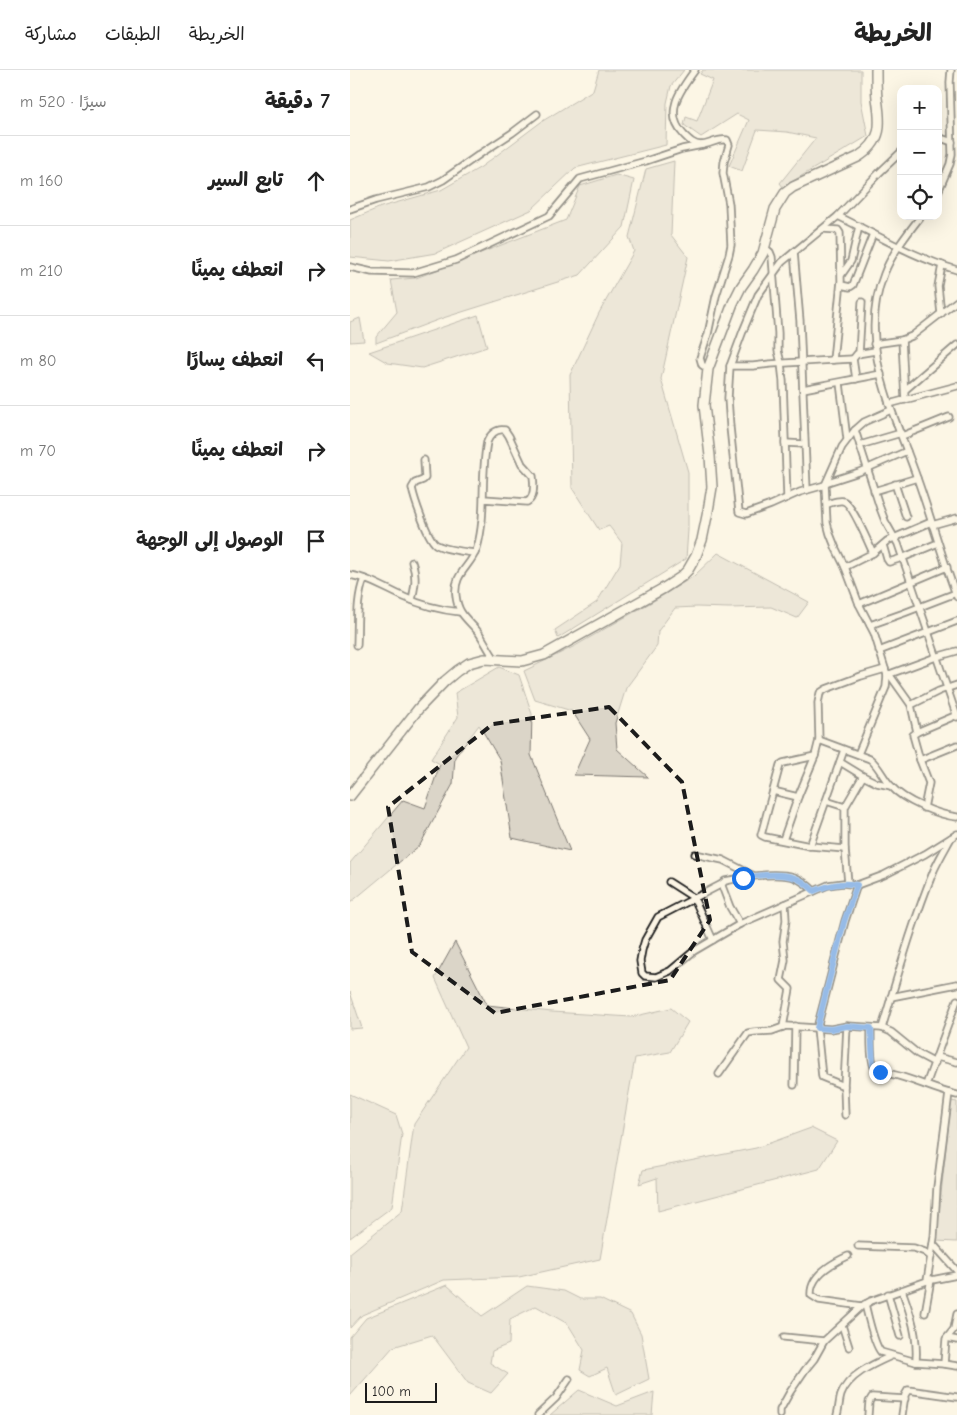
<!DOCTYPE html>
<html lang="ar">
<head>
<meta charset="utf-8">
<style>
  body { margin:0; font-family:"Comic Neue","Playpen Sans Arabic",sans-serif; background:#f6f6f6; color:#222; direction:rtl }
  .controls { position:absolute; right:15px; top:15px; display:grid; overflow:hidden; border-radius:10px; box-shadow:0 5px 20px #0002 }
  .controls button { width:45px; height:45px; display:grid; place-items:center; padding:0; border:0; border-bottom:1px solid #e0e0e0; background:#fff; color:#222; font:25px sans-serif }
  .scale { position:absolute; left:15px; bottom:12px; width:72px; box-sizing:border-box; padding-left:5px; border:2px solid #1c1c1c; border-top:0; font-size:14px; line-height:18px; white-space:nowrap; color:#1c1c1c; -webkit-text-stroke:4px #fcf5e5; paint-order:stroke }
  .stop { position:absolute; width:15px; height:15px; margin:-11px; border:4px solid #1a73e8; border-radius:50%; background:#fff }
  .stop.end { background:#1a73e8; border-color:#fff; box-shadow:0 1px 5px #0008 }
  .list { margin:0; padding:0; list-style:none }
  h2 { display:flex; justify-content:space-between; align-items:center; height:65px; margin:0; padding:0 20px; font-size:21px }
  h2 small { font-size:16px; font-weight:400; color:#767676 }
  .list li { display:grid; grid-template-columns:32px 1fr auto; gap:15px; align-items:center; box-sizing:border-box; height:90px; padding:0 20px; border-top:1px solid #e0e0e0 }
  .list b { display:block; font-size:19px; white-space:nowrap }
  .list em { font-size:16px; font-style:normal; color:#767676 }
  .icon { flex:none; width:28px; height:28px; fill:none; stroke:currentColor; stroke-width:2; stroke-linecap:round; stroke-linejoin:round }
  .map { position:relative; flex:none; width:607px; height:1345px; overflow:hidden; direction:ltr }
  header { display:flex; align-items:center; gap:30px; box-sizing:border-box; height:70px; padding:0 25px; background:#fff; border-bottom:1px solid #e0e0e0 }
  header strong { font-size:24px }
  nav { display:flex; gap:28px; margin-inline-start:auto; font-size:18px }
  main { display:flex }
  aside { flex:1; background:#fff }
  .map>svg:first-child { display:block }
</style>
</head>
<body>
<header>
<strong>الخريطة</strong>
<nav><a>الخريطة</a><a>الطبقات</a><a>مشاركة</a></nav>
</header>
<main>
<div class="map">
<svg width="607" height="1345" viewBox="0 0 607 1345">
  <rect width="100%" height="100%" fill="#fcf5e5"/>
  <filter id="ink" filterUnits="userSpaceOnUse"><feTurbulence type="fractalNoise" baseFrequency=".02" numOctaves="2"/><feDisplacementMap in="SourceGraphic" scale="10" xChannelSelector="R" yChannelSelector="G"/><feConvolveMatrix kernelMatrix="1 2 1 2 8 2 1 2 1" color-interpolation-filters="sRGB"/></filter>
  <g filter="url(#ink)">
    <!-- green -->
    <g fill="#dbd5c8" stroke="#7c7872">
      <polygon points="249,0 334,0 321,16 317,33 316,75 225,98 181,140 86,183 39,191 0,187 0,150 31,137 91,120 131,97 191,52 243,20"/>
      <polygon points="353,0 511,0 511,31 518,66 433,117 430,113 466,68 437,62 407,60 392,101 379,96 399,50 387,44 351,67 334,55 336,47 347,51 363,10 350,4"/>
      <polygon points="324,91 321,165 338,187 311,309 338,402 338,460 336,489 208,568 205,560 247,532 270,494 272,473 259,456 249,460 222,418 220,305 249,243 284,181 279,167 296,99"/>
      <polygon points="266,105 284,110 274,157 230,205 93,248 26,273 26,267 47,242 41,210 66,208 216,150 230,116"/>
      <polygon points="128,245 137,277 72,298 38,293 19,282"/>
      <polygon points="10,248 14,271 0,272 0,252"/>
      <polygon points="368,483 459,532 447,548 421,537 379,538 347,537 325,538 308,561 307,576 276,618 265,653 267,679 298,707 224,705 240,669 222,641 185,630 174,601 225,576 312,526 344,506"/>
      <polygon points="149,597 169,605 182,644 181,685 220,781 162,768 150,690 129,655 105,687 103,714 70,775 0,833 0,793 53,730 75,738 90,694 81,689 108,647 105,623"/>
      <polygon points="105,872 137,935 202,942 281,947 321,938 338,952 320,982 285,988 250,1189 169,1207 94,1210 12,1245 0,1258 0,1183 52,1141 64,1054 116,977 85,908"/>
      <polygon points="0,922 12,958 0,959"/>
      <polygon points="0,1024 46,1045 52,1064 42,1137 0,1168"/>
      <polygon points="601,1031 607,1032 607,1172 586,1171"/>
      <polygon points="461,1058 487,1071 469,1099 308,1141 307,1108 289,1114 293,1100 406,1078"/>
      <polygon points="97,1215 132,1246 177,1216 214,1221 230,1229 250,1229 281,1244 291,1264 299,1309 266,1325 257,1298 240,1306 230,1300 234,1280 218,1254 186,1236 160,1249 159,1274 142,1281 140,1293 158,1304 141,1323 118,1313 82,1265 43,1277 0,1326 0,1267 16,1248"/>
      <polygon points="229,1320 267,1336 304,1322 302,1345 200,1345"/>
    </g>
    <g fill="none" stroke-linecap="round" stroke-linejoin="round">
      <defs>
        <g id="minor">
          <path d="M345,0C330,20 313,43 334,65C339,70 344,75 351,75C360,75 367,68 377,70L379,75L374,92L373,103L379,134L381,175L379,185L366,226L358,264L350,288L352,295L358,299"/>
          <polyline points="588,67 602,72"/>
          <polyline points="588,122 600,94 602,84 600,12 601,0"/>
          <polyline points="0,139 26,130 79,117 93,110 130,84 162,63 187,44"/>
          <path d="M488,146C527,165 565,188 607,200"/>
          <path d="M571,146C557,164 542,183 534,204C506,274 544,342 567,408C581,447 592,488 607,527"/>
          <polyline points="414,177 420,182 422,187 428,263 428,281 431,293 433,311 437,428"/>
          <polyline points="444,182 450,251 457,420"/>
          <polyline points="0,197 22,202 63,203 106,190 199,146 230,109 296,91 332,79 352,75"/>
          <polyline points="492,204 501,191 509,156"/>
          <polyline points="491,215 500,217 503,215 523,164"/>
          <polyline points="591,244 588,216 592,195"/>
          <polyline points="552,270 555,330"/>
          <polyline points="524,274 552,270 562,266 607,231"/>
          <polyline points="509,284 512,232"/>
          <polyline points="483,290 503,289"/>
          <polyline points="380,296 403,296 420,294 483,290 491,211 490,163 488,160 473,159"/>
          <polyline points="506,309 503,289 507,284 525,281"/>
          <polyline points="490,313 497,369"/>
          <polyline points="453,319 531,304"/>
          <polyline points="555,320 607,275"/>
          <polyline points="539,334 607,316"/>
          <polyline points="505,360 530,438 535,451 548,474 607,647"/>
          <polyline points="552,366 599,347"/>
          <polyline points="435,373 454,374"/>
          <polyline points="510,375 551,363"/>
          <path d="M74,390L75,408L73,410L65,413L62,418C64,428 78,471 87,475C95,479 116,482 125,483"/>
          <polyline points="478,412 509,402 557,381"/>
          <polyline points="545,414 556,447"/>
          <polyline points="475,415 450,422 421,435 396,444 389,442 380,357 378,328 380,296 393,261 408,225 432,192 488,146 529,103 551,82"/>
          <polyline points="524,421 567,408"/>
          <path d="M134,429L177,432C185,428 184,414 183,406L172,394L159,366L155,360C146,358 140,365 137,372C130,407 137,444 127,478C121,497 103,503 106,526C108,545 118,549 129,563C135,572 139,581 145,589"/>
          <path d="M477,434C481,433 488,430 493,431C501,432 519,474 523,483"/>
          <polyline points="582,455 607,448"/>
          <polyline points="533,475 537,489 539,492 552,488 588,473"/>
          <path d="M62,492C67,506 65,516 62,530"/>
          <polyline points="495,497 523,483 537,471 581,452"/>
          <path d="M0,505C19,508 36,519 54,527C71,535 91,540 110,542"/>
          <polyline points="509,534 597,497"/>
          <polyline points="520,555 554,543 606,523"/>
          <path d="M7,575C8,553 6,529 14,509"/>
          <polyline points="529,581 607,551"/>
          <path d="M535,599L511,606L476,619L470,623L468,633L469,670L520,689C529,696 533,708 541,716C554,731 588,745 607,747"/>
          <polyline points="539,604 561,635 567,662"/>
          <polyline points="537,605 586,587 607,581"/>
          <polyline points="561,635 589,621 607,615"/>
          <polyline points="607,645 567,662 563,665 570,690 607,675"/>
          <polyline points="508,684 536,617 537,605 524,563 509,534 495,497 486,479 480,464 477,453 475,415 492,377 505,360 514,352 541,340"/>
          <polyline points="465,686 433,693 430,695 411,765 415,767 460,776 495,779"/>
          <polyline points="570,690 579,713 574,738"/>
          <polyline points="490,692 513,706"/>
          <polyline points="423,721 448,727"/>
          <polyline points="476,731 495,737"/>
          <polyline points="433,770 448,727 465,686 469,670"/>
          <polyline points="460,776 494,680"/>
          <polyline points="345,784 373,790 404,806"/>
          <polyline points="319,812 344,828 363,870"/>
          <polyline points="498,813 495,779 495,737 513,706 527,713 541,716"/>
          <polyline points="372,814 308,847 295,870 292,880 290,891 292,903 295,906 306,907 320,901 344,881 390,854 478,815 493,813 507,815 534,805 575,784 607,764"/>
          <path d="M390,854L380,837L372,816V814L375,811C394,807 425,802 444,807C451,810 458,815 464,821"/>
          <polyline points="541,927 607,914"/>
          <polyline points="433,957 440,919 431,910 435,890 433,871 436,850 435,834"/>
          <path d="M521,958C521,968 520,988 524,997C527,1003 535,1003 541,1004C564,1009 584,1020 607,1025"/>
          <path d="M532,958C548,905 563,851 584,800C589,789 595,779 601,768"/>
          <polyline points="587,987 607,992"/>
          <polyline points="369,1004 398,963 404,962 422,961 436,956 481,959 497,956 532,958 541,962 568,984 585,993"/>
          <polyline points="444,1015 445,956"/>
          <polyline points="576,1015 607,930"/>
          <polyline points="494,1016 472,1007 467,958 495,851 507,815"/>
          <polyline points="495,1045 494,1016 497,956"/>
          <polyline points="583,1174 607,1201"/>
          <polyline points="508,1176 564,1178 575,1182 581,1187"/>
          <path d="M498,1186C482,1193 460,1205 461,1225L469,1230L512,1236"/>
          <polyline points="577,1211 584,1167 587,1117 599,1023"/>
          <path d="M552,1220C561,1245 568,1265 566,1292"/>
          <polyline points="538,1224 550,1266"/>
          <path d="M515,1234C518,1246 524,1275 531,1282L566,1292L594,1294L607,1296"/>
          <polyline points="575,1243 581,1209"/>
          <polyline points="492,1255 499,1277"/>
          <polyline points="434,1267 474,1271"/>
          <polyline points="597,1268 607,1270"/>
          <polyline points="594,1294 596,1269 604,1259 607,1244"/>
          <polyline points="188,1345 206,1328 219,1309"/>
          <polyline points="430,1345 430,1340 440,1322 455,1300 464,1289 474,1271 512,1236 521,1231 577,1211 607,1205"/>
          <path d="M487,1345C489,1339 489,1331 491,1325C498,1305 523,1294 541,1286"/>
          <polyline points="518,1345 519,1332 522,1327 555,1329"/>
          <polyline points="552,1345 555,1325 558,1320 607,1327"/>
        </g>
        <path id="primary" d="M0,726L69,638L95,611L107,601L119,593L134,589L172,591L194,585L314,518L331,507L338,500L346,486L352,470L358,441L362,417L360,386L354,335L358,299L383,233L391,217L403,200L413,183L425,139L435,123L443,117L508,87C533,71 531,54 527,28C526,19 526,9 526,0"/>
      </defs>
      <!-- minor casing -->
      <use href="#minor" stroke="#1c1c1c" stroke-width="9"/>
      <!-- primary casing -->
      <use href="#primary" stroke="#1c1c1c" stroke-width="12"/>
      <!-- minor -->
      <use href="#minor" stroke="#fcf5e5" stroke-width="5.5"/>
      <!-- primary -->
      <use href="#primary" stroke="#fcf5e5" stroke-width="9"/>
    </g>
  </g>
  <g fill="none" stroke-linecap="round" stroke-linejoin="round" filter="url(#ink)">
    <!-- route -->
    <path stroke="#1a73e8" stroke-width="6" d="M393,808C409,805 432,802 448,809C454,812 459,816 464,821C479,815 491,812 507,815L494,852L467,958L481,959L497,956L521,958L523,995L525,998L530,1002"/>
  </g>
  <!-- marked area -->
  <path d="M0 0H607V1345H0ZM259,637L332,712L360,850L320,910L145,943L62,882L38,737L143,654Z" fill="#fcf5e5" fill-opacity=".55" fill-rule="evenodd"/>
  <path fill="none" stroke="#1c1c1c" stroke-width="4" stroke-dasharray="10 6" stroke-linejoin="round" d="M259,637L332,712L360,850L320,910L145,943L62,882L38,737L143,654Z"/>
</svg>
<div class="controls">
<button>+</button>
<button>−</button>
<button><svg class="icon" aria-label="locate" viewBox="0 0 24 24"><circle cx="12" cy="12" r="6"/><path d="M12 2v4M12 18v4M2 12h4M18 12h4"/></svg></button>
</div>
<div class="scale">100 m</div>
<div class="stop" style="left:393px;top:808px"></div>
<div class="stop end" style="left:530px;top:1002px"></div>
</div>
<aside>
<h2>7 دقيقة<small>سيرًا · 520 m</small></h2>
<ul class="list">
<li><svg class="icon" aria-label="ahead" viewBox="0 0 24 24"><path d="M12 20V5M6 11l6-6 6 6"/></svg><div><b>تابع السير</b></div><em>160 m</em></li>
<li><svg class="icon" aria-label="right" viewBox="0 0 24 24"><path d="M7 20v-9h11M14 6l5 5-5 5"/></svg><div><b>انعطف يمينًا</b></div><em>210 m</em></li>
<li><svg class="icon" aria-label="left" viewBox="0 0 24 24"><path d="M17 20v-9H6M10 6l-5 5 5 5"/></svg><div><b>انعطف يسارًا</b></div><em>80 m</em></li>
<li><svg class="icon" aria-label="right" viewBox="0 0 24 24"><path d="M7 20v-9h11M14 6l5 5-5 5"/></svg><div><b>انعطف يمينًا</b></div><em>70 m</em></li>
<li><svg class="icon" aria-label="arrive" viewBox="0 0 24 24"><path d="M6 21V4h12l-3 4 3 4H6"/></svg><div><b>الوصول إلى الوجهة</b></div></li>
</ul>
</aside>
</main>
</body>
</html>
